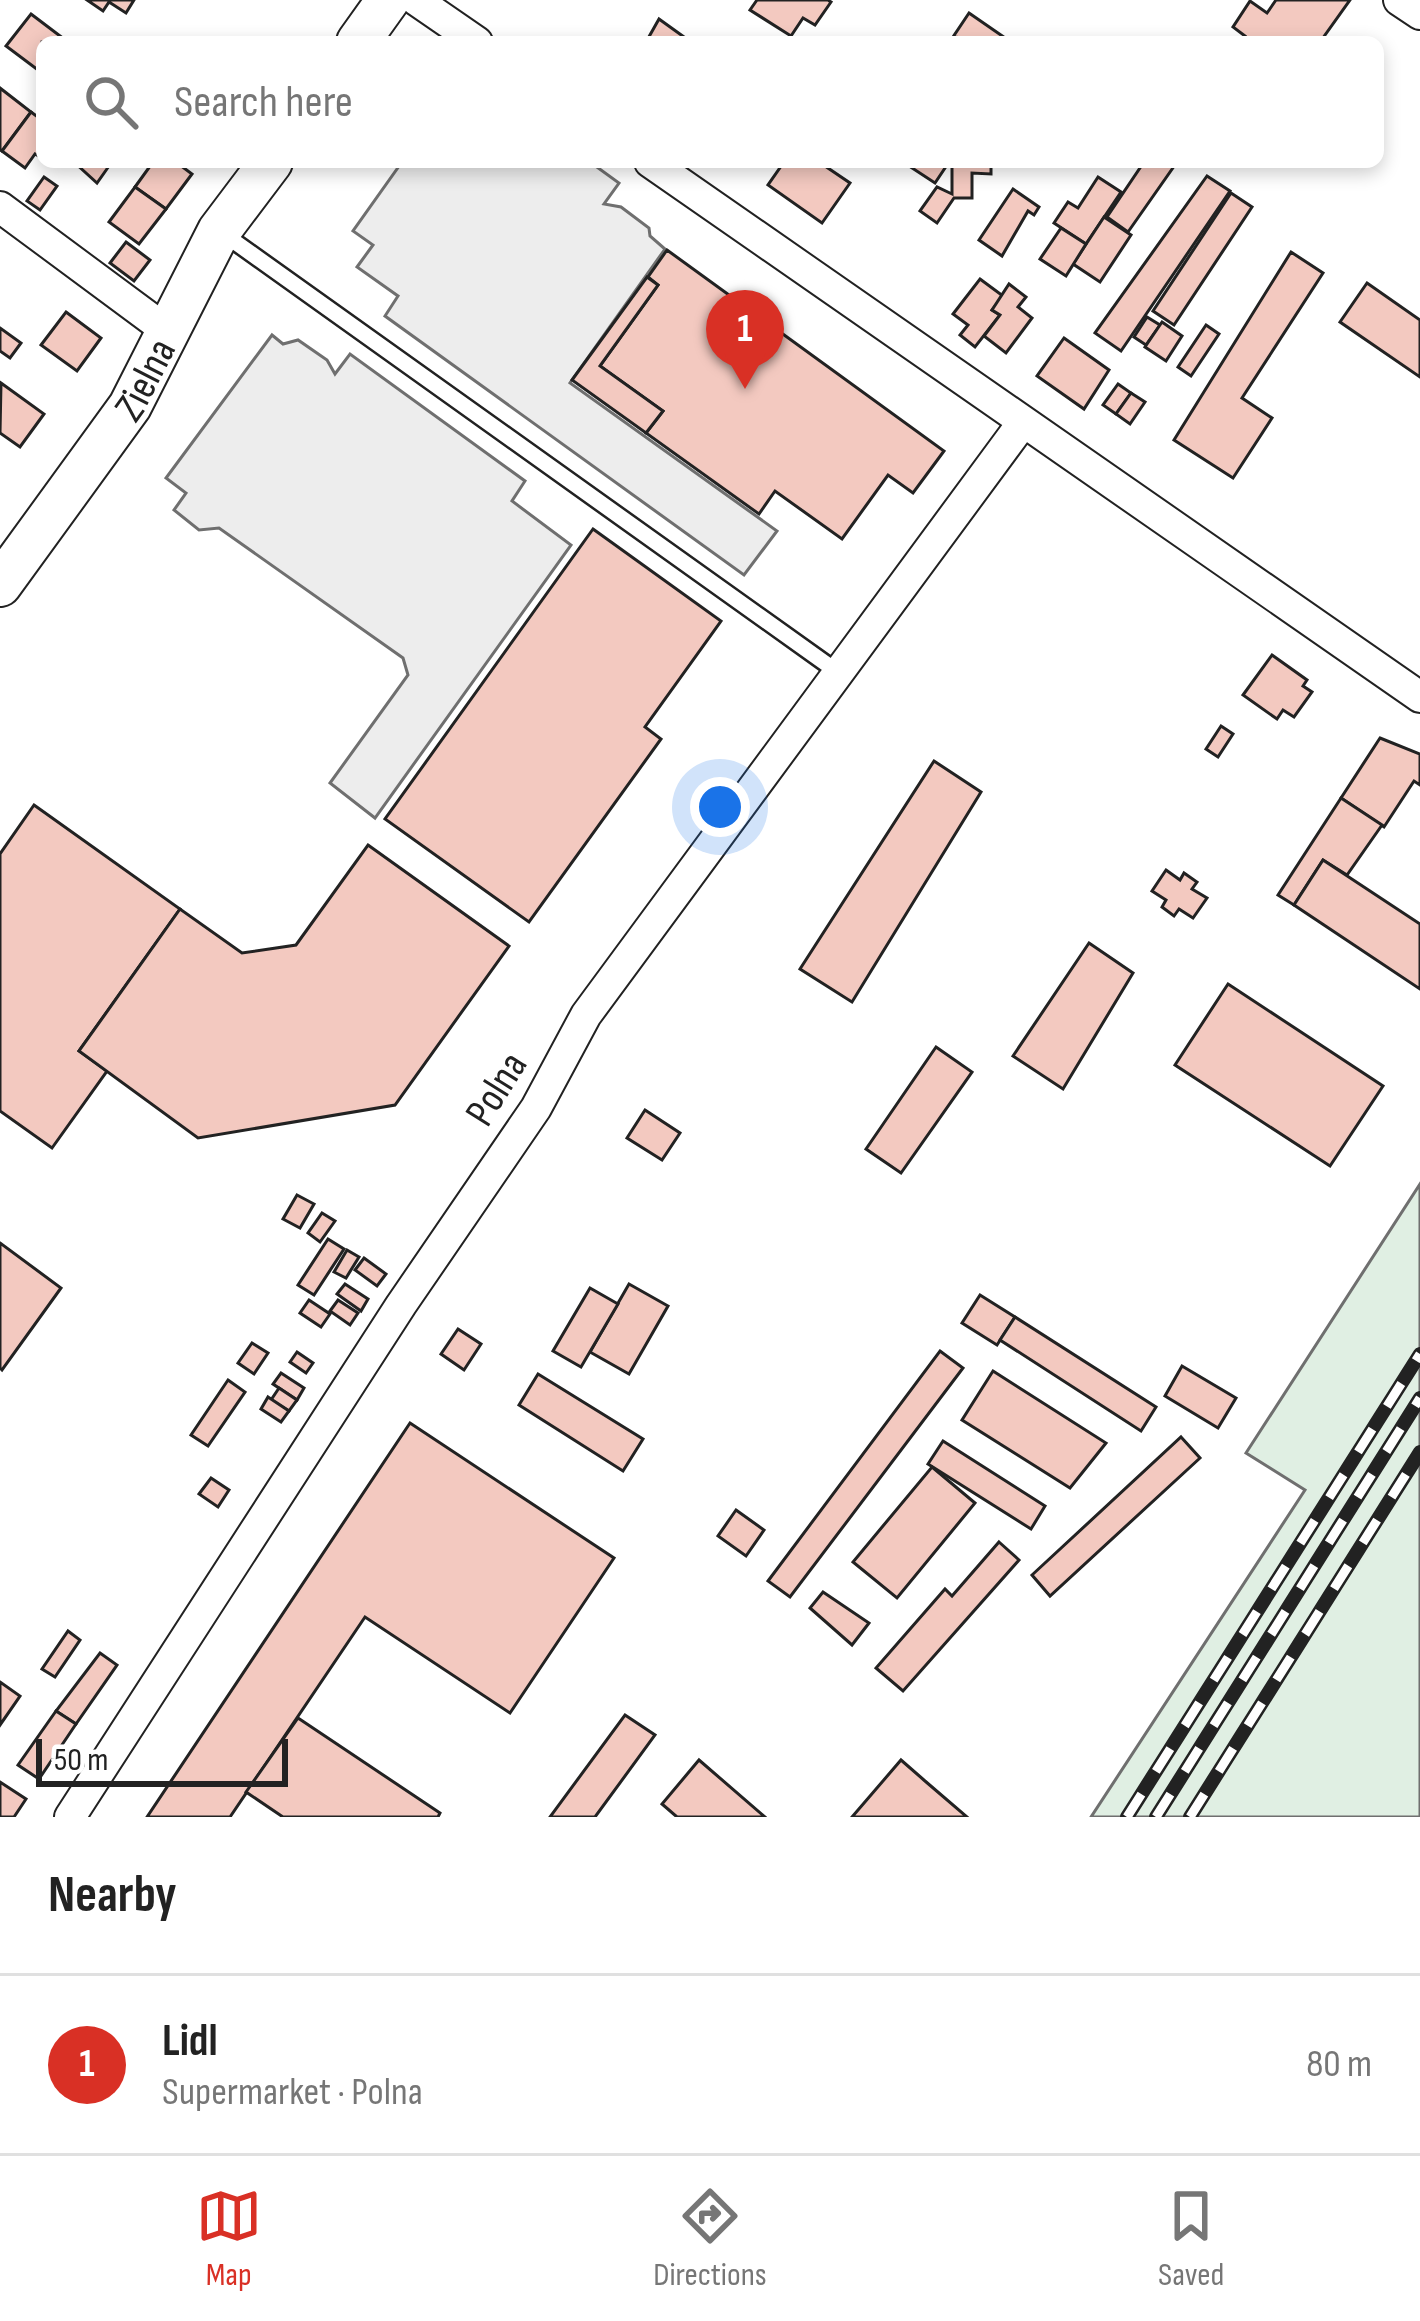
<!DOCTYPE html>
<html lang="en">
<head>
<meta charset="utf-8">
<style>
  body { margin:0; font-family:"Sofia Sans Condensed",sans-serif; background:#f2f2f2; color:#222 }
  .scale { position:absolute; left:36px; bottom:30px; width:252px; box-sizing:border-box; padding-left:12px; border:6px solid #222; border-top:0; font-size:33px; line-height:42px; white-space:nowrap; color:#222; -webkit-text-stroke:9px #fff; paint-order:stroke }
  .you { position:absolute; left:720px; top:807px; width:42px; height:42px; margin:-30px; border:9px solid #fff; border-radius:50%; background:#1a73e8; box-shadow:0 0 0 18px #1a73e833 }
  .badge { display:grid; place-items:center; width:78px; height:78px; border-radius:50%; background:#d93025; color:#fff; font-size:39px; font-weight:700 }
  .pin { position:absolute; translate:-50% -99px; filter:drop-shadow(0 3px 6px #0008) }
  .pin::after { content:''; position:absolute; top:63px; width:42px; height:36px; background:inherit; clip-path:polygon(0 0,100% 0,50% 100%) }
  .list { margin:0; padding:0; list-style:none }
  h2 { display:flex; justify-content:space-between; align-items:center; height:156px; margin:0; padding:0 48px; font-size:51px }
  h2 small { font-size:39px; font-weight:400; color:#767676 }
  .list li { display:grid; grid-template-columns:78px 1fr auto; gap:36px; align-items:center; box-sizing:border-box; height:180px; padding:0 48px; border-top:3px solid #e0e0e0 }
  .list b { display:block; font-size:45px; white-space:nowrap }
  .list p { margin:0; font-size:39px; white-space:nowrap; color:#767676 }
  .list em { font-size:39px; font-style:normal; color:#767676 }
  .icon { flex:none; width:66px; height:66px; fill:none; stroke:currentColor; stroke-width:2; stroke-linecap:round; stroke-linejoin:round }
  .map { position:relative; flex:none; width:1420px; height:1817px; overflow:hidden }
  .search { position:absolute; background:#fff; box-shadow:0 6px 18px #0003; left:36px; right:36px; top:36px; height:132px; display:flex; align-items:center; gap:30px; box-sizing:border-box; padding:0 42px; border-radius:18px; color:#767676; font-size:45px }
  .sheet { height:336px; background:#fff }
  nav { display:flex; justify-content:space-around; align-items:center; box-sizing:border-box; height:168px; border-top:3px solid #e0e0e0; background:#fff; font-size:33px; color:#767676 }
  nav a { display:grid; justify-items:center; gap:6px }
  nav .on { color:#d93025 }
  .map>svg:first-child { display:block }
</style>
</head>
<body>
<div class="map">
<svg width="1420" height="1817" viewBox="0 0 1420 1817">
  <rect width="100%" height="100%" fill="#fff"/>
  <!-- green -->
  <polygon fill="#e0efe3" stroke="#6f6f6f" stroke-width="3" points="1420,1184 1420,1817 1091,1817 1305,1490 1246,1453"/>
  <!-- parking -->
  <g fill="#ededed" stroke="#6f6f6f" stroke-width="3">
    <polygon points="402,162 590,162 619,183 604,204 621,207 649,228 650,236 665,249 570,383 777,531 744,575 385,316 398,296 357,267 373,245 353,231"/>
    <polygon points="272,335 283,344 298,340 327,360 335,374 350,354 525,481 512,501 571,545 375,818 330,783 408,675 403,658 219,528 199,530 174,510 186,493 166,478"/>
  </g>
  <!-- building -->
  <g fill="#f3c9c0" stroke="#222" stroke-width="3">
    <polygon points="87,0 134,0 126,13 109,2 103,11"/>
    <polygon points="757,0 828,0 831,2 815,25 803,18 791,36 750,10"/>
    <polygon points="1276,0 1350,0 1320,42 1240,42 1245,36 1233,27 1250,1 1267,13"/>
    <polygon points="969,13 1011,42 953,37"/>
    <polygon points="31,14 68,42 42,42 42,73 6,46"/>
    <polygon points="659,19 691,42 646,42"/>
    <polygon points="0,88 31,112 2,151 0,149"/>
    <polygon points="31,112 42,120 42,158 35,154 25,168 2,151"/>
    <polygon points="74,162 103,162 109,166 97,183"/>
    <polygon points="153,162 176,162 192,174 166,209 135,187"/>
    <polygon points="784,162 819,162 850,183 822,223 768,185"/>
    <polygon points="903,162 949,162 935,183"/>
    <polygon points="972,162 991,162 991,174 972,173 972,198 954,198 937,223 920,211 937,187 952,194 952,165"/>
    <polygon points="1144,162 1177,162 1128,232 1107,217"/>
    <polygon points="1207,176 1230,191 1121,351 1095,333"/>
    <polygon points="44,177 57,186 40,210 27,201"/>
    <polygon points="1098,177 1121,192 1086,244 1054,223 1068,202 1078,208"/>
    <polygon points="135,187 166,209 139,244 109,222"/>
    <polygon points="1013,189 1039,207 1034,215 1028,211 1002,256 979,240"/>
    <polygon points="1231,193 1252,207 1174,325 1153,311"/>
    <polygon points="1104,217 1131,235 1100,282 1073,264"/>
    <polygon points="1061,228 1086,244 1066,276 1040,259"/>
    <polygon points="126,242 150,260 134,281 110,263"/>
    <polygon points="667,250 944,451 913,493 888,475 842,539 775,491 759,514 646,433 663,411 600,366 658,285 648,277"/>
    <polygon points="1291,252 1323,273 1242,398 1272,418 1233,478 1174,440"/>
    <polygon points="647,277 658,285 600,366 663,411 646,433 572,380"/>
    <polygon points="980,279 1003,296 992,310 1000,315 975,347 960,335 968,325 953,314"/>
    <polygon points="1367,283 1420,320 1420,377 1340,322"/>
    <polygon points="1009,284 1026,297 1018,307 1032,318 1006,353 984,336 1000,315 992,310"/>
    <polygon points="66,312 101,338 77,371 41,345"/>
    <polygon points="1147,317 1160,325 1146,345 1134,337"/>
    <polygon points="1162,322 1182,336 1166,361 1145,347"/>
    <polygon points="1206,325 1219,334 1191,376 1178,367"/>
    <polygon points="0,328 21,343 10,358 0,351"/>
    <polygon points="1064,338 1109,370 1084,409 1037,376"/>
    <polygon points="1,383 44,414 20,447 0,433"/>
    <polygon points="1118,384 1131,393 1116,414 1103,405"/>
    <polygon points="1131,393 1145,402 1130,424 1116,414"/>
    <polygon points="593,529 721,621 645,727 661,739 529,922 385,819"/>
    <polygon points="1272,655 1307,680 1303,686 1312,692 1294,717 1283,710 1277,719 1243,695"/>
    <polygon points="1221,726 1233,734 1218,757 1206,749"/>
    <polygon points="1380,738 1420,754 1420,785 1414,781 1384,827 1341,798"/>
    <polygon points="934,761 981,792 852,1002 800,969"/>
    <polygon points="1341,798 1382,825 1347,875 1323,860 1294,905 1278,895"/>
    <polygon points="34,805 180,909 79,1051 107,1071 52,1148 0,1111 0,854"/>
    <polygon points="368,845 509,946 395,1105 198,1138 79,1051 180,909 242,953 296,945"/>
    <polygon points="1323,860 1420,924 1420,989 1294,905"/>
    <polygon points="1166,870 1180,880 1184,873 1197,882 1192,889 1207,898 1193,918 1179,909 1174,916 1162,907 1166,900 1152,891"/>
    <polygon points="1089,943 1133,973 1063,1089 1013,1056"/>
    <polygon points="1228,984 1383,1086 1330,1166 1175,1065"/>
    <polygon points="936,1047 972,1072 901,1173 866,1149"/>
    <polygon points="645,1110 680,1133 662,1160 627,1138"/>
    <polygon points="297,1195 314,1204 300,1228 283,1219"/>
    <polygon points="322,1213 335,1221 320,1242 308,1233"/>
    <polygon points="328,1239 344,1249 314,1295 298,1285"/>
    <polygon points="0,1243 61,1288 2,1370 0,1368"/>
    <polygon points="347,1250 359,1257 346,1278 334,1272"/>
    <polygon points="364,1258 386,1274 377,1286 355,1270"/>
    <polygon points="345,1284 368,1299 361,1311 337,1294"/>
    <polygon points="629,1284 668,1306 629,1374 590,1352"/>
    <polygon points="590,1288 618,1304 581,1367 553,1351"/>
    <polygon points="980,1295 1015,1317 997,1345 962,1323"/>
    <polygon points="309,1300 330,1314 321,1327 300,1313"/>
    <polygon points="338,1300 358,1313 350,1325 330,1311"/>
    <polygon points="1015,1317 1156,1407 1141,1431 1000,1340"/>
    <polygon points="458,1329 481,1344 464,1370 441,1354"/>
    <polygon points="252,1343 268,1353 254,1374 238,1363"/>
    <polygon points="940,1351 963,1368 790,1597 768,1581"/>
    <polygon points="297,1352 313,1363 306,1373 290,1362"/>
    <polygon points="1182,1366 1236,1398 1218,1428 1165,1396"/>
    <polygon points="993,1371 1106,1443 1070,1488 962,1420"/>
    <polygon points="281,1373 304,1388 297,1400 273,1384"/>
    <polygon points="538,1374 643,1439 623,1471 519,1405"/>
    <polygon points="228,1380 245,1392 208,1446 191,1435"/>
    <polygon points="279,1388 297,1400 289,1411 271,1400"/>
    <polygon points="268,1397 289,1411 281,1422 261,1409"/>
    <polygon points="410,1423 614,1558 510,1713 365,1617 230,1817 147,1817"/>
    <polygon points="1181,1437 1200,1458 1050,1596 1032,1575"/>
    <polygon points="943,1441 1045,1506 1031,1529 928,1464"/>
    <polygon points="932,1467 975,1503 897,1598 853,1562"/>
    <polygon points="211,1478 229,1490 218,1507 199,1494"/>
    <polygon points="736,1510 764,1530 746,1556 718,1536"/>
    <polygon points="999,1542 1019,1560 903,1691 876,1668 945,1589 952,1596"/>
    <polygon points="823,1592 869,1623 852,1645 810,1608"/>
    <polygon points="68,1631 80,1640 55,1677 42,1669"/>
    <polygon points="100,1653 117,1665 76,1724 56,1711"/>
    <polygon points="0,1682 20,1696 0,1725"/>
    <polygon points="56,1711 76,1724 39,1779 18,1765"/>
    <polygon points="625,1715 655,1735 595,1817 550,1817"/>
    <polygon points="298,1718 440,1813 438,1817 283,1817 246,1792"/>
    <polygon points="699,1760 765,1817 677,1817 662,1804"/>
    <polygon points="901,1760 925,1781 967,1817 852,1817"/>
    <polygon points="0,1782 26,1799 14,1817 0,1817"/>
  </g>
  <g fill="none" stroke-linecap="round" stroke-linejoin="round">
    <defs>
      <polyline id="lane" points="221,232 839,673"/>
      <g id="street">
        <polyline points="416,0 477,42"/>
        <polyline points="1399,0 1420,14"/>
        <polyline points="650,162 1420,697"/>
        <polyline points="0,207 170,333"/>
        <polyline points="70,1817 401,1305 536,1108 586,1015 1021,425"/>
      </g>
      <g id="secondary">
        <polyline points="358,42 388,0"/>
        <path id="s1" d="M0,585L130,406L219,231L271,162"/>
      </g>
    </defs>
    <!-- lane casing -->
    <use href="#lane" stroke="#222" stroke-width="20"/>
    <!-- street casing -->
    <use href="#street" stroke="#222" stroke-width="34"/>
    <!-- secondary casing -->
    <use href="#secondary" stroke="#222" stroke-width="46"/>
    <!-- lane -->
    <use href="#lane" stroke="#fff" stroke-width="15"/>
    <!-- street -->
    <use href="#street" stroke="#fff" stroke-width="30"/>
    <!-- secondary -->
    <use href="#secondary" stroke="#fff" stroke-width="42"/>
    <defs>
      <g id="rail">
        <polyline points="1127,1817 1420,1354"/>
        <polyline points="1156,1817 1420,1398"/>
        <polyline points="1190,1817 1420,1452"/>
      </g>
    </defs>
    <!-- rail casing -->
    <use href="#rail" stroke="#222" stroke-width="14"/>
    <!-- rail -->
    <use href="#rail" stroke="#fff" stroke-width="9" stroke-dasharray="27" stroke-linecap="butt"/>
  </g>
  <g text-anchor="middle" stroke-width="9" stroke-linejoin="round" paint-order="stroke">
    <!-- street labels -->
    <g font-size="42" fill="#222" stroke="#fff">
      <text dy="15" stroke="none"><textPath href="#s1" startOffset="252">Zielna</textPath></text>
      <text transform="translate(495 1088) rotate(-58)" y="15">Polna</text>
    </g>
  </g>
</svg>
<div class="scale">50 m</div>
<div class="you"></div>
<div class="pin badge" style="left:745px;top:389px">1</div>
<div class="search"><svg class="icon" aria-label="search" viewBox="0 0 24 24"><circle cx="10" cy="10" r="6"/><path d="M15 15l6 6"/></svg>Search here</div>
</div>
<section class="sheet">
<h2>Nearby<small></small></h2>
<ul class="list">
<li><span class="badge">1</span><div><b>Lidl</b><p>Supermarket · Polna</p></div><em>80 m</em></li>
</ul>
</section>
<nav>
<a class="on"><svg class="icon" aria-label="map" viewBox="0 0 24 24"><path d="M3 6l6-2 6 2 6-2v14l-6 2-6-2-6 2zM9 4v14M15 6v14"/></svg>Map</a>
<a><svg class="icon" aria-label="directions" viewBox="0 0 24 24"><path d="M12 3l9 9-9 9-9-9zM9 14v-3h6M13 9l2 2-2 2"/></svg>Directions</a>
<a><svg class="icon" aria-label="saved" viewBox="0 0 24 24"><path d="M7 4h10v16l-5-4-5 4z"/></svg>Saved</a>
</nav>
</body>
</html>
